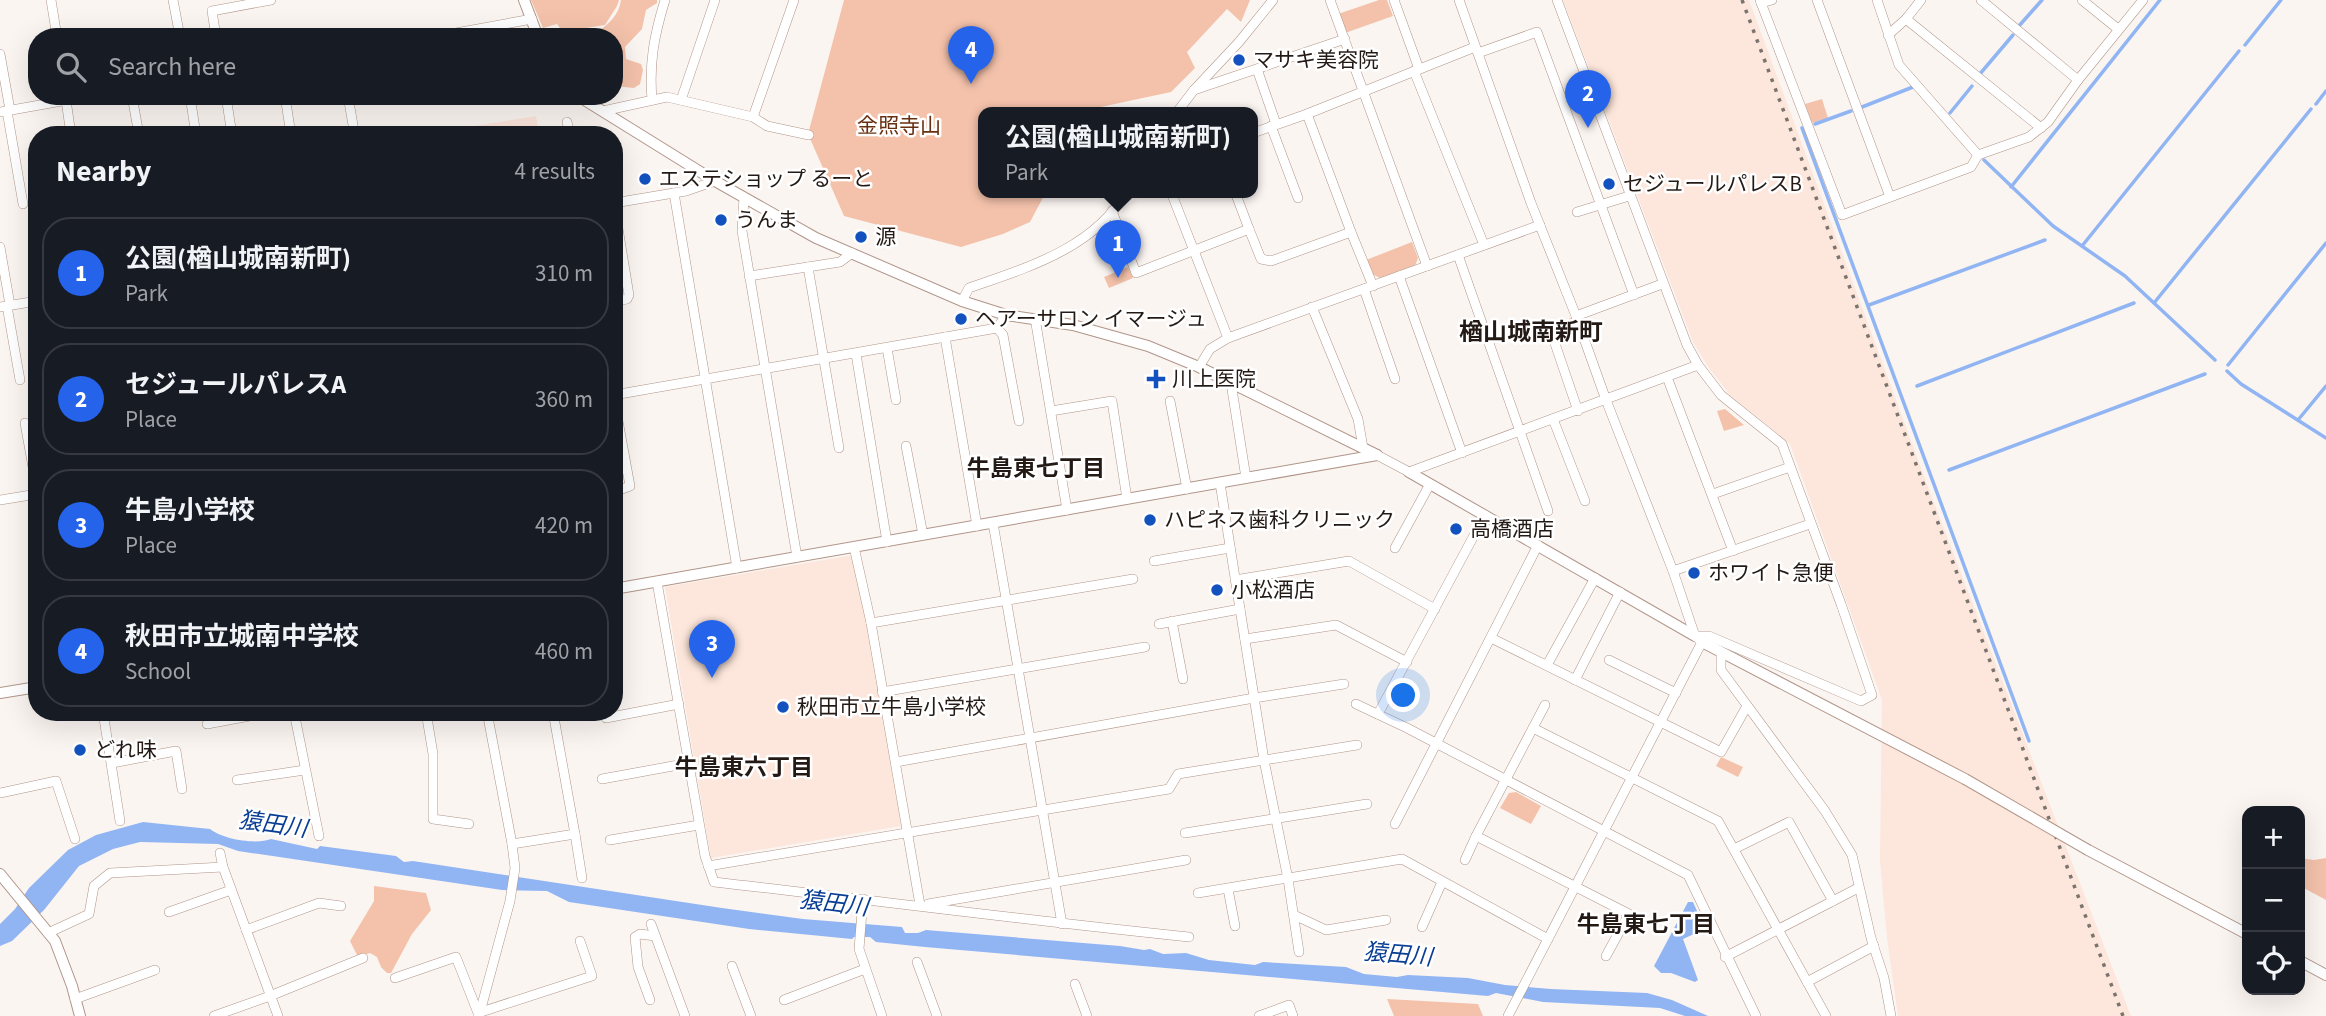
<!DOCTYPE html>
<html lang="en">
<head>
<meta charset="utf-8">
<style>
  body { margin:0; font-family:"Source Sans 3","Noto Sans JP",sans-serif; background:#20242c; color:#f1f3f6 }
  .controls { position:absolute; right:21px; bottom:21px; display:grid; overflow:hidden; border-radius:14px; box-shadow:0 7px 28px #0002 }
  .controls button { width:63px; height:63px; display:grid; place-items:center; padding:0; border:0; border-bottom:2px solid #363941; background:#171b24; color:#f1f3f6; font:35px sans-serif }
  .you { position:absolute; left:1404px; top:696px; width:24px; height:24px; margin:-18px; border:5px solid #fff; border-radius:50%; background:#1a73e8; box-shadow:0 0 0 10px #1a73e833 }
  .badge { display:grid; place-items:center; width:46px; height:46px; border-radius:50%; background:#2563eb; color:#fff; font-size:23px; font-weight:700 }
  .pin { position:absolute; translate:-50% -58px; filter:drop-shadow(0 2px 4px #0008) }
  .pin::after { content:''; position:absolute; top:37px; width:24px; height:21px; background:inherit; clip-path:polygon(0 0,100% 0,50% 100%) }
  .popup { position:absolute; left:978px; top:107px; width:280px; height:91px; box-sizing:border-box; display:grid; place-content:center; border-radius:14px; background:#171b24; filter:drop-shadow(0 2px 5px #0005); font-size:23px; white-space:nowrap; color:#9ea1a6 }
  .popup b { font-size:26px; color:#f1f3f6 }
  .popup::after { content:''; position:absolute; left:50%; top:100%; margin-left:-14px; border:14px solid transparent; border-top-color:#171b24 }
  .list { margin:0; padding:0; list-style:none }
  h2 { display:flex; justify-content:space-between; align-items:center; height:91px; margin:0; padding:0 28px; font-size:30px }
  h2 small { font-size:23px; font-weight:400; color:#9ea1a6 }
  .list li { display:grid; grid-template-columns:46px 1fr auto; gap:21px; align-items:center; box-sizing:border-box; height:112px; margin:0 14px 14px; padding:0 14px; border:2px solid #363941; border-radius:28px }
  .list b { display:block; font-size:26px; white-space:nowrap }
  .list p { margin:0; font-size:23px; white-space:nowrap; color:#9ea1a6 }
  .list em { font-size:23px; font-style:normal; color:#9ea1a6 }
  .icon { flex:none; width:38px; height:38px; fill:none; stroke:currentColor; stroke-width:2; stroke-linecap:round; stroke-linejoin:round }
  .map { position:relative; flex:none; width:2326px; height:1016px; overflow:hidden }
  .search { position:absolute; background:#171b24; box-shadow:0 7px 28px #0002; left:28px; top:28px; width:595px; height:77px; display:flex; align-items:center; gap:18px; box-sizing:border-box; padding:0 24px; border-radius:28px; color:#9ea1a6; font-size:26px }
  .panel { position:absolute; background:#171b24; box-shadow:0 7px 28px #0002; left:28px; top:126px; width:595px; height:595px; border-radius:28px }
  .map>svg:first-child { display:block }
</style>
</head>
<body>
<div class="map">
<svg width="2326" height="1016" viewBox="0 0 2326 1016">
  <rect width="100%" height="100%" fill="#fbf5f2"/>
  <!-- built -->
  <g fill="#fde6db">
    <polygon points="1563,0 1749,0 1931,495 2131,1016 1898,1016 1887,938 1880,861 1882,700 1790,444 1730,395 1709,368 1693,342"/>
    <polygon points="536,116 539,135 477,135 475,126"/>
    <polygon points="854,555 901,826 711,858 665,587"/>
  </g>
  <!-- green -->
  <g fill="#f4c2ab">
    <path d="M531,0H619L617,6L605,25L580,29L597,32C609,24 619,15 621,0H657V3L646,10L642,29L625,47L626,59L641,64L643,70L640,84L634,88L614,86V37H570L578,29L564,34L557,24L543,28Z"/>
    <polygon points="844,0 1250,0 1241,22 1227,9 1187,52 1195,68 1171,92 1096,108 1093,112 983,112 983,192 1046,192 1030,222 1003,234 961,247 844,216 808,134"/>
    <polygon points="1379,0 1387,0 1393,16 1345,33 1338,14"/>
    <polygon points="1822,99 1828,118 1812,123 1805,104"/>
    <polygon points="1412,242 1418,258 1415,266 1380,278 1372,274 1366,260"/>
    <polygon points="1128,267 1133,278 1109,288 1104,277"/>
    <polygon points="1571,318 1576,331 1557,337 1553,325"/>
    <polygon points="1725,409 1744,425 1724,431 1717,411"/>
    <polygon points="1721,757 1743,767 1738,777 1716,766"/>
    <polygon points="1516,792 1541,806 1531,824 1500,808 1509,793"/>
    <polygon points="2300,858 2314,860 2326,858 2326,900 2300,886"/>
    <polygon points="374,886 426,893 431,910 412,934 391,973 387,973 381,967 377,957 370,953 358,957 350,941 374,901"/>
    <polygon points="1387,999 1478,1004 1483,1016 1394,1016"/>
  </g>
  <!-- water -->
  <g fill="#91b5f3">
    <path d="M143,822L210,829C222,839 256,845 271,839L317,849L320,846L396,856L404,862L413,861L722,908L803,919L902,927L905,933H918L926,930L1120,946L1144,950L1150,949L1163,954L1186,953L1209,960L1255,965L1263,962L1279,963L1346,967L1364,974L1397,977L1408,975L1468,978L1505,985L1551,989L1647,993L1672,1000L1708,1016H1685L1660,1008L1543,1002L1496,993L1488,996L925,947L876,942L870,937H854L852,939L749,929L569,902L547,891L502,890L238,851L218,844L140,842L113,849L79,866L44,910L12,941L0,946V924L15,909L29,888L68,850L96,835Z"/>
    <polygon points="1688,902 1693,902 1705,929 1683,939 1698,980 1695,982 1671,973 1661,973 1654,966"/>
  </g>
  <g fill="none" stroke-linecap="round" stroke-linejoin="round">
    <!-- stream -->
    <g stroke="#91b5f3" stroke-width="3.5">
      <polyline points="2018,27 2042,0"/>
      <polyline points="2245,45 2281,0"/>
      <polyline points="1979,75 2013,35"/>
      <polyline points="2316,104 2326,91"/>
      <polyline points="1862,107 1913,87"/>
      <polyline points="1950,113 1972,86"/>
      <polyline points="1815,124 1851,111"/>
      <polyline points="1802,128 2029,741"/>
      <polyline points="1984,160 2053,226 2125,276 2215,360"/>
      <polyline points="2011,187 2160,0"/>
      <polyline points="2082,246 2239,51"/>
      <polyline points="2154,303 2311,109"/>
      <polyline points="1869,305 2045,240"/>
      <polyline points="2228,365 2326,243"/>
      <polyline points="2227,371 2241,384 2326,438"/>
      <polyline points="1917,386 2134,303"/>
      <polyline points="2298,420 2326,386"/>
      <polyline points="1949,470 2205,374"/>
    </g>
    <defs>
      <g id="minor">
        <polyline points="51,0 57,37"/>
        <polyline points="173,0 180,37"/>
        <polyline points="1330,0 1427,266"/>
        <polyline points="1394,0 1419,69"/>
        <polyline points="1459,0 1531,203 1576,316 1606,400 1673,571 1695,636 1702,642 1508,1016"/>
        <polyline points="1557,0 1687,345 1698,365 1721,395 1782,444 1841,604 1872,695 1861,701 1709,636 1695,636"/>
        <polyline points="1760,0 1842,215 1971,167 1978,155 2029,137 2048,122 2078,80 2143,0"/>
        <polyline points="1817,0 1890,197"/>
        <polyline points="1877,0 1899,65 1978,155"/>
        <polyline points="1981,0 2078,80"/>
        <polyline points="2082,0 2118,29"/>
        <polyline points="1761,3 1772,0"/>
        <polyline points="1906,19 2041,128"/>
        <polyline points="1888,35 1906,19 1921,0"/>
        <polyline points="216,37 212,11 271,0"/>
        <polyline points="434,37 532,19"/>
        <polyline points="1478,53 1537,32 1634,295"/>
        <polyline points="0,54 10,110"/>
        <polyline points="1257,69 1276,124"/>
        <polyline points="1414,71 1484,245"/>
        <polyline points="1194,90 1345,39"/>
        <polyline points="132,96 139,135"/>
        <polyline points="190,96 196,135"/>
        <polyline points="226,96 232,135"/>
        <polyline points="285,96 291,135"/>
        <polyline points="348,96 354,131"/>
        <polyline points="66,100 71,135"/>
        <polyline points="440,100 464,96"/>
        <path d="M652,100C649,62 654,36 665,0"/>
        <polyline points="681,100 715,0"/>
        <polyline points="7,111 23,204"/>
        <polyline points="603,111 667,97 753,117 767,126 809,135"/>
        <polyline points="0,112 90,96"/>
        <polyline points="1177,112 1194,90 1239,42 1273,0"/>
        <polyline points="753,117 794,0"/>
        <polyline points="567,122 570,135"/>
        <polyline points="1271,126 1298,198"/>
        <polyline points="1253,133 1307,114"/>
        <polyline points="1171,192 1228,338"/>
        <polyline points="1235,192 1249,229"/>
        <polyline points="674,193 737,568"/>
        <polyline points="744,197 742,231 797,557"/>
        <polyline points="614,203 686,191 715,181"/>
        <polyline points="614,204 629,295 627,299 614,302"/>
        <polyline points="1112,211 1136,273 1249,229 1261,259 1271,261 1351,232 1373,286"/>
        <polyline points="1577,212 1629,196"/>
        <polyline points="1351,232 1307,114 1475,47"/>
        <polyline points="0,247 10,305"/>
        <polyline points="1458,255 1548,511"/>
        <polyline points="808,267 839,448"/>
        <polyline points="749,276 840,262 852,253"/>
        <polyline points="1399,276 1462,453"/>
        <polyline points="1364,289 1395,379"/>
        <path d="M962,301L969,288C1026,268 1095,248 1126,192"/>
        <polyline points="7,306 20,380"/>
        <polyline points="0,307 37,301"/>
        <polyline points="1312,307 1358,419 1363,448"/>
        <polyline points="1576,316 1662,284"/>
        <polyline points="1035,318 1067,510"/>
        <polyline points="1549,326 1578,411"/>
        <polyline points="997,328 1003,335 1019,421"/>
        <polyline points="945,337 977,526"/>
        <polyline points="887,348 896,400"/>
        <polyline points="856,354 887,542"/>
        <polyline points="1199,367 1210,349 1228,338 1540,225"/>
        <polyline points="1667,377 1733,551"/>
        <polyline points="1231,383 1246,478"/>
        <polyline points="614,395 997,328 1006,315"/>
        <polyline points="614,399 630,486 614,492"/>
        <polyline points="1170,401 1187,489"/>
        <polyline points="1051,411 1112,401 1127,499"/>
        <polyline points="1553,419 1585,501"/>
        <polyline points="25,423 37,490"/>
        <polyline points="906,446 923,535"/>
        <polyline points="1377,455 1409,472 1698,365"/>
        <polyline points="1220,483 1264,760 1288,879 1299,952"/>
        <polyline points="1713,494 1790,467"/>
        <polyline points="0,500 37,494"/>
        <polyline points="993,523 1062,924"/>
        <polyline points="854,547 871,623 920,905"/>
        <polyline points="1395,548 1430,484"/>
        <polyline points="1154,561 1230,548"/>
        <polyline points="1673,571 1810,524"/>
        <polyline points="614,578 616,589"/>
        <polyline points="1235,580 1349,561 1435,609"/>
        <path d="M657,582L705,856L714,882C872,900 1031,921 1189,937"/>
        <polyline points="1172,621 1183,679"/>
        <polyline points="871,623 1133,579"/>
        <polyline points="1159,624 1240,609"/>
        <polyline points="1491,638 1721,752 1747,706"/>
        <polyline points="1245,639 1336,625 1407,662"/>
        <polyline points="1721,653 1721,670 1825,811 1852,855 1871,938 1884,978 1891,1016"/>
        <polyline points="1609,660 1676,693"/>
        <polyline points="1547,665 1595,578"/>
        <polyline points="1575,680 1620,592"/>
        <polyline points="882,692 1145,647"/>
        <polyline points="1356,704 1407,728 1688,875 1756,1016"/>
        <polyline points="1545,705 1476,836 1629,914 1606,956"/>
        <polyline points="103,712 120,821"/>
        <polyline points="294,712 319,836"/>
        <polyline points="426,712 433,754 433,819 469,824"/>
        <polyline points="1378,714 1485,515"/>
        <polyline points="606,718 679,704"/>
        <polyline points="207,724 271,712"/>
        <polyline points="1533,728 1718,821 1826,1016"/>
        <polyline points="896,762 1254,698 1344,684"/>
        <polyline points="112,763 176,751 182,789"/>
        <polyline points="602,779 689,763"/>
        <polyline points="237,780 305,770"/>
        <polyline points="0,793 56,781 75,839"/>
        <polyline points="1395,824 1538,545"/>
        <polyline points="1185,833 1367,804"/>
        <polyline points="575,834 582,878"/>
        <polyline points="610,840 699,825"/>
        <polyline points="512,844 575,834 553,712"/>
        <polyline points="1734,849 1789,822 1833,901"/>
        <polyline points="220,853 223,867 278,1016"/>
        <polyline points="1465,860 1476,836"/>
        <polyline points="708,866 1169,789 1178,774 1357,745"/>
        <polyline points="1228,889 1235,926"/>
        <polyline points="1198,893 1402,859 1548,939"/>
        <polyline points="863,899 859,949 882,1016"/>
        <polyline points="928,904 1186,860"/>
        <polyline points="169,912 231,890"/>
        <polyline points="1294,915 1326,930 1386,920"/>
        <polyline points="651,924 685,1016"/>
        <polyline points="1422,927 1442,882"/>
        <polyline points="246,930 319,903 341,906"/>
        <polyline points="48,933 89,914 94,886 110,873 223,867"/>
        <polyline points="1725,957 1858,888"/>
        <polyline points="917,962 937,1016"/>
        <polyline points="732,966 751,1016"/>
        <polyline points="395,978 456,957 478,1013 592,976 580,941"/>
        <polyline points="1807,982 1874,946"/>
        <polyline points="1075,984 1087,1016"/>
        <polyline points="75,999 155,970"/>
        <polyline points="650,1000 638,967 635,937 640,934 655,936"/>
        <polyline points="784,1000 865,969"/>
        <polyline points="214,1016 270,996 363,958"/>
        <polyline points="479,1016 510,901 515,868 512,844 487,712"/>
        <polyline points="1259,1016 1289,1005 1293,1016"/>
      </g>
      <g id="tertiary">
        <polyline points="524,0 538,37"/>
        <polyline points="578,96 715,181 816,238 962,301 1006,315 1073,325 1148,346 1199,367 1377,455"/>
        <polyline points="1409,472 1695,636"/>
        <polyline points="614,589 1377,455"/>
        <polyline points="1702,642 1965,779"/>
        <polyline points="0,693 37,687"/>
        <polyline points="2088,850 2247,934"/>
        <polyline points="0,874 55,941 72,986 80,1016"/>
        <polyline points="2300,961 2326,975"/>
      </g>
    </defs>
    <!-- minor casing -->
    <use href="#minor" stroke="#b09588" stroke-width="10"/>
    <!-- tertiary casing -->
    <use href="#tertiary" stroke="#b09588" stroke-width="12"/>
    <!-- minor -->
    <use href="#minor" stroke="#fff" stroke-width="9"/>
    <!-- tertiary -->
    <use href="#tertiary" stroke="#fff" stroke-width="10"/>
    <!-- rail -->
    <polyline stroke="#7b736e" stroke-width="3.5" stroke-dasharray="3.5 7" stroke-linecap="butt" points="1742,0 2123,1016"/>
    <defs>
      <polyline id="tertiary-bridge" points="1965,779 2088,850"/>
    </defs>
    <!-- tertiary-bridge casing -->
    <use href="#tertiary-bridge" stroke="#b09588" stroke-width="12" stroke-linecap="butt"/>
    <!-- tertiary-bridge -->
    <use href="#tertiary-bridge" stroke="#fff" stroke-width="10"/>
  </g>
  <!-- markers -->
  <g fill="#1352be" stroke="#fff" stroke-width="2.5">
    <circle cx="1239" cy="60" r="7"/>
    <circle cx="645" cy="179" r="7"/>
    <circle cx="1609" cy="184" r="7"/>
    <circle cx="721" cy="220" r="7"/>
    <circle cx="861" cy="237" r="7"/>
    <circle cx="961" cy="319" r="7"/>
    <path d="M1152.5 368.5h7v7h7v7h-7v7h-7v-7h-7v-7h7z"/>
    <circle cx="1150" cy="520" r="7"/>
    <circle cx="1456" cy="529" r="7"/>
    <circle cx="1694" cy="573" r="7"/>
    <circle cx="1217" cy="590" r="7"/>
    <circle cx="783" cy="707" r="7"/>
    <circle cx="80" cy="750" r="7"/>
  </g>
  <g text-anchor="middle" stroke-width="5" stroke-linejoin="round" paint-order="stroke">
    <!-- poi labels -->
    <g font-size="21" fill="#241a15" stroke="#fff" text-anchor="start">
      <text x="1253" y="67">マサキ美容院</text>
      <text x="659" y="186">エステショップ るーと</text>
      <text x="1623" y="191">セジュールパレスB</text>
      <text x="735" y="227">うんま</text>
      <text x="875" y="244">源</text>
      <text x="975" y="326">ヘアーサロン イマージュ</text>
      <text x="1172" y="386">川上医院</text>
      <text x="1164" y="527">ハピネス歯科クリニック</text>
      <text x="1470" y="536">高橋酒店</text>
      <text x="1708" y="580">ホワイト急便</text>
      <text x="1231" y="597">小松酒店</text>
      <text x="797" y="714">秋田市立牛島小学校</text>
      <text x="94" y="757">どれ味</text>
    </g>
    <!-- park labels -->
    <g font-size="21" fill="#683011" stroke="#fff">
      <text x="899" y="133">金照寺山</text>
    </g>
    <!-- neighbourhood labels -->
    <g font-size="23" font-weight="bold" fill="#241a15" stroke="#fff">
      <text x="1036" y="476">牛島東七丁目</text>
      <text x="744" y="775">牛島東六丁目</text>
      <text x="1646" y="932">牛島東七丁目</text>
    </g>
    <!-- water labels -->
    <g font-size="23" font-style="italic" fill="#0a3e94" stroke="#fff">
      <text transform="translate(273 824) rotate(8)" y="8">猿田川</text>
      <text transform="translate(834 903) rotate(7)" y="8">猿田川</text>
      <text transform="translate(1398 954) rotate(5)" y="8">猿田川</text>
    </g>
    <!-- quarter labels -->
    <g font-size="24" font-weight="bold" fill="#241a15" stroke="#fff">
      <text x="1531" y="340">楢山城南新町</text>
    </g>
  </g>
</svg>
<div class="controls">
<button>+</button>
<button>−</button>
<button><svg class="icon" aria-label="locate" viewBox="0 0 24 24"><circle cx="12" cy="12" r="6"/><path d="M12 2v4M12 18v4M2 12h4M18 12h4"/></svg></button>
</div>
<div class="you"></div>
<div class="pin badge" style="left:1118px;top:278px">1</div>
<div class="popup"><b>公園(楢山城南新町)</b>Park</div>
<div class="pin badge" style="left:1588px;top:128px">2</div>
<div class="pin badge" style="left:712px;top:678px">3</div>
<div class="pin badge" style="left:971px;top:84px">4</div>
<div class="search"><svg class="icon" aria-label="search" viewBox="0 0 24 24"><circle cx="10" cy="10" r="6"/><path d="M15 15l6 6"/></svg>Search here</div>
<section class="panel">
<h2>Nearby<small>4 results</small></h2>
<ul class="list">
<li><span class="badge">1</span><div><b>公園(楢山城南新町)</b><p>Park</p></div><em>310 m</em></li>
<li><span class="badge">2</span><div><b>セジュールパレスA</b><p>Place</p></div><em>360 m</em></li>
<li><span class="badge">3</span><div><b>牛島小学校</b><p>Place</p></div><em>420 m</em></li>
<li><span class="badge">4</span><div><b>秋田市立城南中学校</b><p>School</p></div><em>460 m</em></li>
</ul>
</section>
</div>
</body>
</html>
